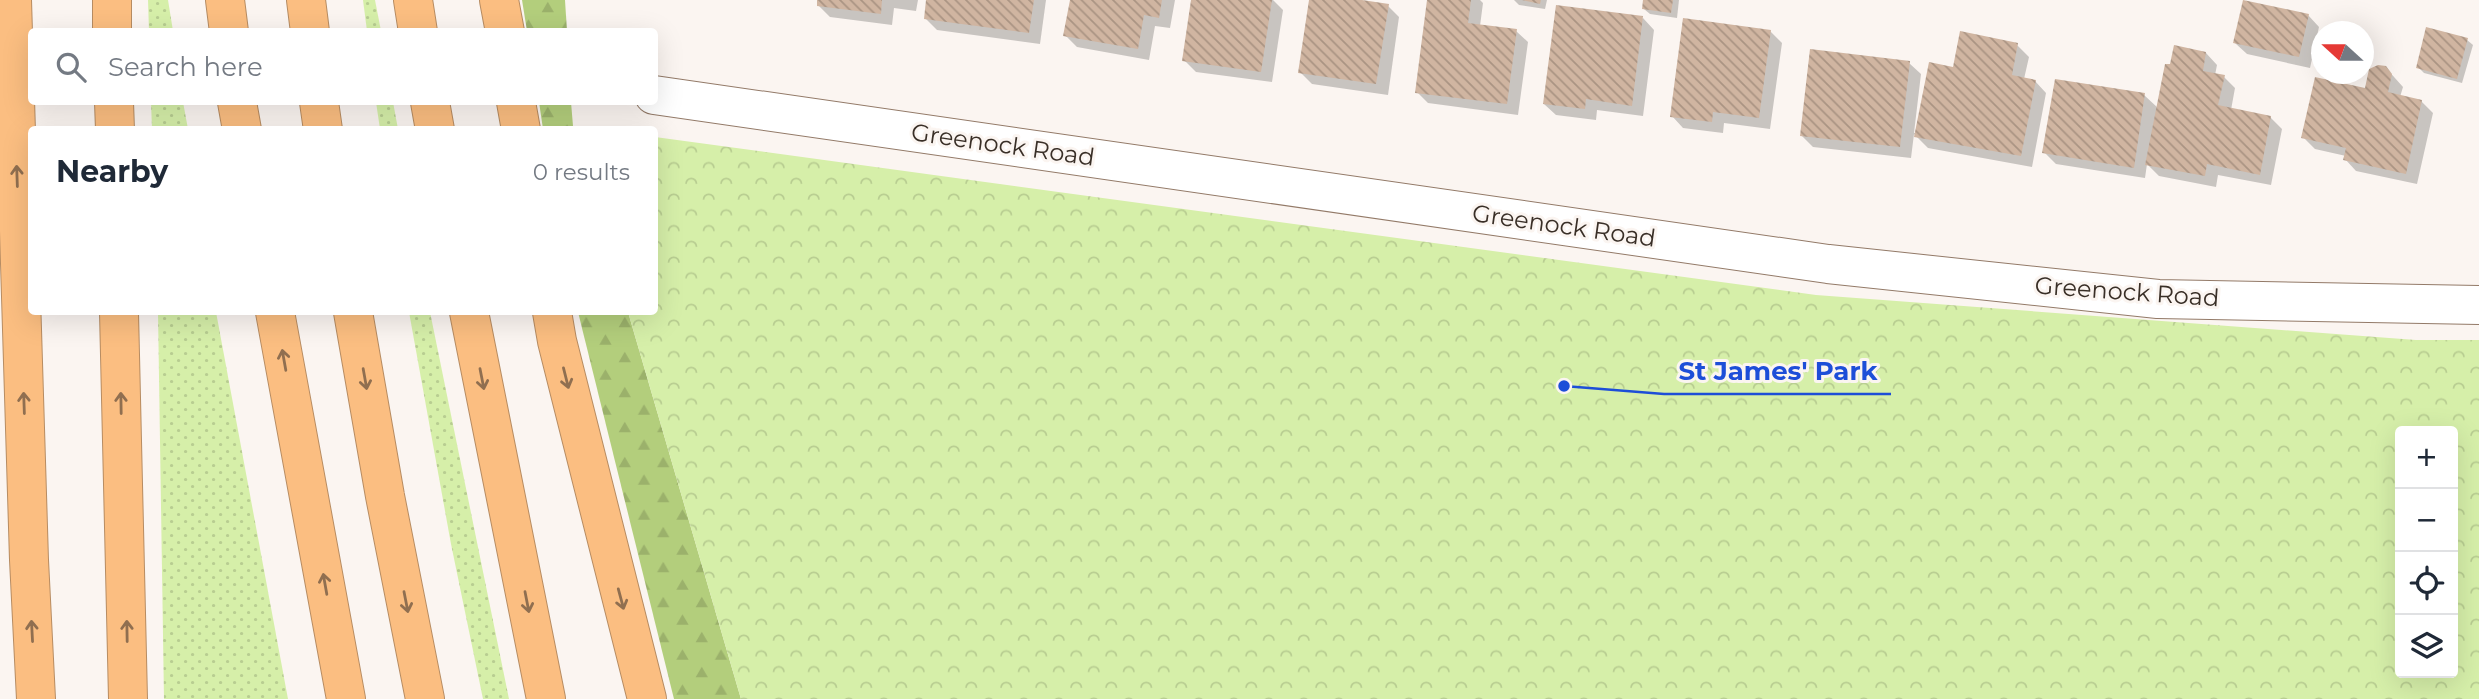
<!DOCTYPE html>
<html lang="en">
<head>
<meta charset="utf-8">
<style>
  body { margin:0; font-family:Montserrat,sans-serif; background:#f2f2f3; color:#1f2937 }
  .controls { position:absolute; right:21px; bottom:21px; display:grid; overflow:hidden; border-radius:7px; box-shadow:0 7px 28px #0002 }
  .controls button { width:63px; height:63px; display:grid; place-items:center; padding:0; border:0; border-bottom:2px solid #e0e1e3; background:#fff; color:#1f2937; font:35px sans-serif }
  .compass { position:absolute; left:2311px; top:21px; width:63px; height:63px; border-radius:50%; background:#fff; box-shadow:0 7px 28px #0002; rotate:291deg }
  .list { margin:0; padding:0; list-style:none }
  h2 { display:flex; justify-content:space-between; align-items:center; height:91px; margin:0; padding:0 28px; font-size:30px }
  h2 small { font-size:23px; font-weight:400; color:#747a83 }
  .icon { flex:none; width:38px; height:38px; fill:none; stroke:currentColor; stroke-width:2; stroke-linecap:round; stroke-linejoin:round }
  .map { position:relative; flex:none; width:2479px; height:699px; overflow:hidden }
  .search { position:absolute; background:#fff; box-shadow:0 7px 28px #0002; left:28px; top:28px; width:630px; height:77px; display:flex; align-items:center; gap:18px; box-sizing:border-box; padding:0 24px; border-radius:7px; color:#747a83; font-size:26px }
  .panel { position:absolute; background:#fff; box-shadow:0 7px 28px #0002; left:28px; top:126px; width:630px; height:189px; border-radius:7px }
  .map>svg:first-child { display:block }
</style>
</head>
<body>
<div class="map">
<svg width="2479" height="699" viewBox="0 0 2479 699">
  <defs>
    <pattern id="grass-dots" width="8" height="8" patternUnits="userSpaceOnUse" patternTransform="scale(1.75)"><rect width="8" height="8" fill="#d6efa9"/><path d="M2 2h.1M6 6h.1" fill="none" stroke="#b8cd91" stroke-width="1.8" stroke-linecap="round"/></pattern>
    <pattern id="forest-firs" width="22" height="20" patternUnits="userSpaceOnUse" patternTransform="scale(1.75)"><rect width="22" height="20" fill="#b3ce7c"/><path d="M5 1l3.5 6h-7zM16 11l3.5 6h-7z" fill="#9bb16b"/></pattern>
    <pattern id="park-crowns" width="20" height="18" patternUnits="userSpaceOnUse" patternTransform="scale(1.75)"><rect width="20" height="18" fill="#d6efa9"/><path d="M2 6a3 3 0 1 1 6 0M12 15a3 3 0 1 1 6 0" fill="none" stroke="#b8cd91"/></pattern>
    <pattern id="building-back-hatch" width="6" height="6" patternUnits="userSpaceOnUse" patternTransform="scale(1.75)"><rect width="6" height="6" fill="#d0b5a1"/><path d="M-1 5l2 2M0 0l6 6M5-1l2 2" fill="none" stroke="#aa9483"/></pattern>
  </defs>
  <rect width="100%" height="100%" fill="#fbf5f1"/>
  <!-- grass -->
  <g fill="url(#grass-dots)">
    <polygon points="148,0 168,0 173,31 149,31"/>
    <polygon points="363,0 375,0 381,31 367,31"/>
    <polygon points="151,102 183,102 188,129 152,129"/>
    <polygon points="376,102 393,102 398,129 380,129"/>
    <polygon points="158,312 216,312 288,699 164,699"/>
    <polygon points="409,312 430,312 509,699 483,699 451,544"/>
  </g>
  <!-- forest -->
  <g fill="url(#forest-firs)">
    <polygon points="522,0 565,0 567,31 527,31"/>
    <polygon points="539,102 571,102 573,126 595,129 543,129"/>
    <polygon points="578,312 628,312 741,699 674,699"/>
  </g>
  <!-- park -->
  <path fill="url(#park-crowns)" fill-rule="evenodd" d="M655,137L1816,295L2416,340H2479V699H741L628,312H654ZM2400,431H2453V673H2400Z"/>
  <!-- shadow -->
  <g fill="#0003">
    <polygon points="819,0 918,0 916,11 894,8 892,25 830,17 818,5"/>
    <polygon points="928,0 1046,0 1040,44 937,30 926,19"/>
    <polygon points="1071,0 1175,0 1170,28 1155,26 1149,60 1077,47 1065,35"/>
    <polygon points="1193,0 1273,0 1283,10 1272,82 1196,72 1184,60"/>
    <polygon points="1311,0 1350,0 1388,6 1399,17 1388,95 1312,84 1300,72"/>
    <polygon points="1428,0 1480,0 1483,3 1480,26 1516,31 1528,42 1518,115 1428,103 1417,92"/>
    <polygon points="1514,0 1547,0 1545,9 1519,5"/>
    <polygon points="1645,0 1679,0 1677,18 1650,14 1644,9"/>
    <polygon points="2308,15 2319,27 2310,68 2247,54 2235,43"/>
    <polygon points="1643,18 1654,30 1643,116 1597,110 1596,120 1556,115 1544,104"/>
    <polygon points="1770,31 1782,43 1770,129 1724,123 1723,133 1683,128 1672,116"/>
    <polygon points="2467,40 2473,45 2462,83 2424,73 2418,67"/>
    <polygon points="2017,45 2029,57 2024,79 2035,81 2046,93 2032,167 1928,148 1914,134 1911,158 1813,147 1801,135 1909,63 1921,74 1914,133 1917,133 1954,69"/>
    <polygon points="2206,53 2217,65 2215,75 2224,77 2235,88 2231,110 2270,117 2282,129 2271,185 2218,175 2216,187 2159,176 2147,164 2145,178 2056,164 2044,152 2144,95 2158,108"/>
    <polygon points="2386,68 2403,87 2400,97 2421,101 2433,113 2417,184 2356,171 2345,159 2346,156 2315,149 2303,137 2367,90"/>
  </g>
  <!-- building -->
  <g fill="url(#building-back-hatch)">
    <polygon points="817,0 882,0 881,14 817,6"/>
    <polygon points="926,0 1034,0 1029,33 924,19"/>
    <polygon points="1070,0 1162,0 1159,18 1144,15 1138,49 1063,36"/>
    <polygon points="1191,0 1272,0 1261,72 1182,61"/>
    <polygon points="1309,0 1362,0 1389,4 1376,84 1298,73"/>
    <polygon points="1427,0 1471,0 1468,23 1517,29 1507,104 1415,93"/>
    <polygon points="1522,0 1541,0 1540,4"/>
    <polygon points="1643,0 1673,0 1671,13 1642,9"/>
    <polygon points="2243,0 2309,14 2299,57 2233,43"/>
    <polygon points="1556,5 1643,16 1632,106 1586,99 1585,109 1543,104"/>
    <polygon points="1683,18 1771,30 1759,118 1713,112 1712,122 1670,117"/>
    <polygon points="2426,27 2468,38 2457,79 2416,68"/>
    <polygon points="1960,31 2018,43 2012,75 2036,80 2021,156 1914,137 1929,62 1953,67"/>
    <polygon points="2174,45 2206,52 2203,71 2225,75 2218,105 2271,116 2260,175 2207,164 2205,176 2145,165 2165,64 2170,64"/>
    <polygon points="1810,49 1910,61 1900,147 1800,136"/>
    <polygon points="2378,65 2386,66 2392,74 2388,92 2422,100 2406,174 2343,160 2346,148 2301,138 2315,77 2365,88 2369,69"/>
    <polygon points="2055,79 2145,93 2134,168 2042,153"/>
  </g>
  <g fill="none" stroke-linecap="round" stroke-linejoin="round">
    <defs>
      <polyline id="minor" points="654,95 1828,264 2158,299 2479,305"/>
      <g id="highway">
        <polyline points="12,0 29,560 36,699"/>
        <polyline points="112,0 112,32"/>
        <polyline points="225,0 229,32"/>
        <polyline points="306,0 310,32"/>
        <polyline points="413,0 418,32"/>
        <polyline points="499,0 505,32"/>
        <polyline points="114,102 115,130"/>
        <polyline points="237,102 242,130"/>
        <polyline points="319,102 323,130"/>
        <polyline points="430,102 435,130"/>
        <polyline points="516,102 521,130"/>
        <polyline points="119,312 128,699"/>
        <polyline points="275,312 346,699"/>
        <polyline points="353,312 385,496 425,699"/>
        <polyline points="469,312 546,699"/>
        <polyline points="552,312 557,341 647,699"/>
      </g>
    </defs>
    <!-- minor casing -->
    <use href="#minor" stroke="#937a68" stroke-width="40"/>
    <!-- highway casing -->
    <use href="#highway" stroke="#b78c62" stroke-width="40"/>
    <!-- minor -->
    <use href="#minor" stroke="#fff" stroke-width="38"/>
    <!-- highway -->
    <use href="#highway" stroke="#fbbe81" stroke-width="38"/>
  </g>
  <!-- one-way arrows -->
  <defs><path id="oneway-shaft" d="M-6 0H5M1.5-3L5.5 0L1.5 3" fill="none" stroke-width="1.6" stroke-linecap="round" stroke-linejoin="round" transform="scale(1.75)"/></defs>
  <g stroke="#906f50">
    <use href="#oneway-shaft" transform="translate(17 176) rotate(-92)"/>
    <use href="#oneway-shaft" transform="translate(284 360) rotate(-100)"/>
    <use href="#oneway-shaft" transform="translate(566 378) rotate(76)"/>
    <use href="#oneway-shaft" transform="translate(365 379) rotate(80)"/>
    <use href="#oneway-shaft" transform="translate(482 379) rotate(79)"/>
    <use href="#oneway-shaft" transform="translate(24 403) rotate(-92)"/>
    <use href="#oneway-shaft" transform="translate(121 403) rotate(-91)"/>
    <use href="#oneway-shaft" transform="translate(325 584) rotate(-100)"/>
    <use href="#oneway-shaft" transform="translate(621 599) rotate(75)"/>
    <use href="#oneway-shaft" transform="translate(406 602) rotate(79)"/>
    <use href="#oneway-shaft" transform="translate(527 602) rotate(79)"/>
    <use href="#oneway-shaft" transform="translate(32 631) rotate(-93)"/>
    <use href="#oneway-shaft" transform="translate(127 631) rotate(-91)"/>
  </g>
  <g text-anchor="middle" stroke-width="6" stroke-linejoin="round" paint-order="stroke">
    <!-- street labels -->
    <g font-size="24" fill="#392f27" stroke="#fbf5f1">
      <text transform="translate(1003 145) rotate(8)" y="8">Greenock Road</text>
      <text transform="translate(1564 226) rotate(8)" y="8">Greenock Road</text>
      <text transform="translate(2127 292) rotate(4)" y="8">Greenock Road</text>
    </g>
  </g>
  <!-- callouts -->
  <path fill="none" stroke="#1d4ed8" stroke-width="2.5" d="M1564 386L1664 394H1891"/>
  <circle fill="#1d4ed8" stroke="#fbf5f1" stroke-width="2.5" cx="1564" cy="386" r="7"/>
  <g font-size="26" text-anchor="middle" font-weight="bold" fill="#1d4ed8" stroke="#fbf5f1" stroke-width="6" stroke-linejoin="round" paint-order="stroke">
    <text x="1778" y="380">St James' Park</text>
  </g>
</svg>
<div class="controls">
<button>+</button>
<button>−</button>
<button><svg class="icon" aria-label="locate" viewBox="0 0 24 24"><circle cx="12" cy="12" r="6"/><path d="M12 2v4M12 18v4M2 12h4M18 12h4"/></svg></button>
<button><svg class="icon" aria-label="layers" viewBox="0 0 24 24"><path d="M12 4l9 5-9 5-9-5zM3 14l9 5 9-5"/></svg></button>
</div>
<svg class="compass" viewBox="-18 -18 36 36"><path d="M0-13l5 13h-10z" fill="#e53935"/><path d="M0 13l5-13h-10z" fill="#747a83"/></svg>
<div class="search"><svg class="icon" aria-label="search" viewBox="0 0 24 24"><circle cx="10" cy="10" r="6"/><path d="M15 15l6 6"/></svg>Search here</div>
<section class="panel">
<h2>Nearby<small>0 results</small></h2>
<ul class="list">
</ul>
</section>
</div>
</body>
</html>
